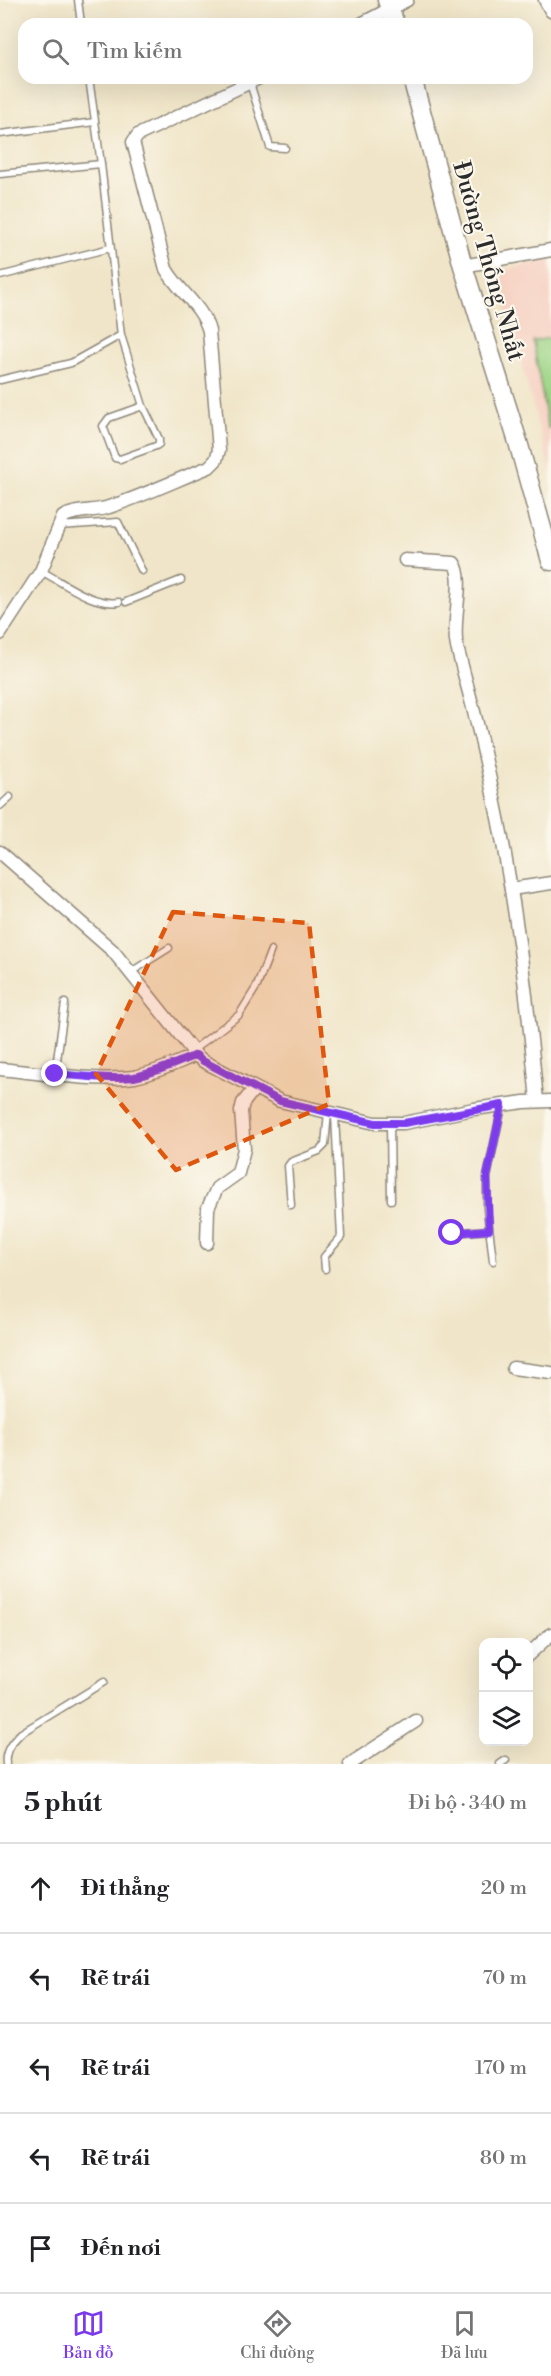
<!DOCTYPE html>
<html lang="vi">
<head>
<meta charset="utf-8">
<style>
  body { margin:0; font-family:"Libre Bodoni",serif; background:#f2f2f2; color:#202124 }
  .controls { position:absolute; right:18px; bottom:18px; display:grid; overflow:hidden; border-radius:12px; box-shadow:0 6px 24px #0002 }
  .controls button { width:54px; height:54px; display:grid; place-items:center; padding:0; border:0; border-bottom:2px solid #e0e0e0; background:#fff; color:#202124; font:30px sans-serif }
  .stop { position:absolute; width:18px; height:18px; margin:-14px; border:4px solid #7c3aed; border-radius:50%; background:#fff }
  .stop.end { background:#7c3aed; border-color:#fff; box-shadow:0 2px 6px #0008 }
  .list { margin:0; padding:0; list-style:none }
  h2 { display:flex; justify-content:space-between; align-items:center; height:78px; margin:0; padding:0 24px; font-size:26px }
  h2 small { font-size:20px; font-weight:400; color:#757577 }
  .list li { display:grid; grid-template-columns:39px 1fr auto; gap:18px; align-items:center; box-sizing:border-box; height:90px; padding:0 24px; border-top:2px solid #e0e0e0 }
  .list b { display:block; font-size:22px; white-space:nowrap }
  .list em { font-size:20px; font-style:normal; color:#757577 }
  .icon { flex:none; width:33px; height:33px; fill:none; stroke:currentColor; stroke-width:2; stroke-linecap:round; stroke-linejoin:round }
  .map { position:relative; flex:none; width:551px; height:1764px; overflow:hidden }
  .search { position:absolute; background:#fff; box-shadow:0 6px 24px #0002; left:18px; right:18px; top:18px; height:66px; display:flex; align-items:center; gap:15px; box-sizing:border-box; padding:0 21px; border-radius:18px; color:#757577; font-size:22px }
  .sheet { height:528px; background:#fff }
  nav { display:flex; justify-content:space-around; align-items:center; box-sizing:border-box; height:84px; border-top:2px solid #e0e0e0; background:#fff; font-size:16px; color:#757577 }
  nav a { display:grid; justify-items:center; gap:3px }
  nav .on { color:#7c3aed }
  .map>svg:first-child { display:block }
</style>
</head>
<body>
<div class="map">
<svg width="551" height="1764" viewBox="0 0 551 1764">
  <rect width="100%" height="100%" fill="#fbf7ec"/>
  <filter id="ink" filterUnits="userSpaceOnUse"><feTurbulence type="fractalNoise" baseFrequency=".0167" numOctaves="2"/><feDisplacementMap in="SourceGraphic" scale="12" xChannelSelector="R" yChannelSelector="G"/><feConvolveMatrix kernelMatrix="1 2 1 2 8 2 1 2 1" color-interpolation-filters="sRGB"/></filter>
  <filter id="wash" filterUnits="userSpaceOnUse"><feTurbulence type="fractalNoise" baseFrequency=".008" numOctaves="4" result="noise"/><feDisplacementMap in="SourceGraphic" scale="24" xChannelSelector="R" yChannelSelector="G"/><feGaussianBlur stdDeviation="1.35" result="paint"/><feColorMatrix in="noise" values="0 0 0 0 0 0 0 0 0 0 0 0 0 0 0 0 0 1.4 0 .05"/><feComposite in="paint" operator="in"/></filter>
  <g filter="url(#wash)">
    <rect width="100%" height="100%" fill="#f0e5c8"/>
    <!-- built -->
    <polygon fill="#f6d2c3" points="551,258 551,473 497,272"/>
    <!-- pitch -->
    <polygon fill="#9ed586" stroke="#648058" stroke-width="1.5" points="551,338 551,427 548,428 533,341"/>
  </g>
  <g filter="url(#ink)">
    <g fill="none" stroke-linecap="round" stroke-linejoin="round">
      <defs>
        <g id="lane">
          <polyline points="78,0 81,24"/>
          <polyline points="89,78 101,164 121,335 143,406 159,439 159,444 156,446 120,459 115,458 103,426 109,418 143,406"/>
          <polyline points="250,83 270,147 285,148"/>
          <polyline points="0,134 95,122"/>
          <polyline points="0,174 101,164"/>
          <polyline points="0,276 110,248"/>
          <polyline points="0,380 71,363 121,335"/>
          <polyline points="59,526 118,522 142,571"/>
          <path d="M41,571C64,583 93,606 119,602"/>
          <polyline points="126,602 181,580"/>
          <polyline points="0,806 10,797"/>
          <polyline points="131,972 169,948"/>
          <polyline points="193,1050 239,1015 257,986 271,950"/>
          <polyline points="55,1074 65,1003"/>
          <polyline points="390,1124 391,1200"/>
          <polyline points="291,1205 288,1166 291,1162 319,1151 325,1145 328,1112"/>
          <polyline points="452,1233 489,1230"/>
          <polyline points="493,1261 487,1209 487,1177 502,1106"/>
          <polyline points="325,1269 324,1257 341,1237 335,1115"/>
          <path d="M6,1764C4,1751 12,1742 21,1733L104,1682"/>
          <polyline points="500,1764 506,1760"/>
        </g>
        <g id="street">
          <polyline points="545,0 551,11"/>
          <polyline points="361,24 407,0"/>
          <polyline points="463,266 551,250"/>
          <path d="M405,560L454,563C466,579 451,622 457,647C467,686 478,724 486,762C512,874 527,988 537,1101"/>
          <path d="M0,634L41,571L63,517C76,509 95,512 109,507C143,496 176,480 209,467L216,460L219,450L209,331C202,305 179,292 166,269L133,142L138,135L259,78"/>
          <polyline points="0,852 113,951 196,1055 203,1061 280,1101 375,1123 404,1123 474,1109 524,1102 551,1101"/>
          <polyline points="511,889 551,883"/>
          <path d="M0,1069C39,1073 96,1082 134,1077C156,1073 176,1063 196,1055"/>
          <polyline points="207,1243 208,1208 217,1188 238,1173 244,1149 241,1111 243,1103 254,1089"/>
          <polyline points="513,1368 551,1373"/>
          <polyline points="528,1655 551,1634"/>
          <polyline points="350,1764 416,1721"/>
        </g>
        <g id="secondary">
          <polyline points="387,0 395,24"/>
          <polyline points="412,78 463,266 518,442 551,561"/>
        </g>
      </defs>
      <!-- lane casing -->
      <use href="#lane" stroke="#8e887a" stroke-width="9"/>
      <!-- street casing -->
      <use href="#street" stroke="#8e887a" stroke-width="15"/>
      <!-- secondary casing -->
      <use href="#secondary" stroke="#8e887a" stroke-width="21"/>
      <!-- lane -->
      <use href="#lane" stroke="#fff" stroke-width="6"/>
      <!-- street -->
      <use href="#street" stroke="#fff" stroke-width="12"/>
      <!-- secondary -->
      <use href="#secondary" stroke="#fff" stroke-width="18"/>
    </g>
  </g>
  <g fill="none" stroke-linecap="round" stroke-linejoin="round" filter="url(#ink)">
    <!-- route -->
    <path stroke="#7c3aed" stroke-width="8" d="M55,1074C81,1076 108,1080 134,1077C155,1073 176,1063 196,1055L203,1061L280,1101L375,1123H404L502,1105L487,1177L489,1230L452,1233"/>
  </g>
  <!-- marked area -->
  <path fill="#df570e" fill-opacity="0.2" stroke="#df570e" stroke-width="4.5" stroke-dasharray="12 8" stroke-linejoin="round" d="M173,912L309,923L329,1104L176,1170L96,1074Z"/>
  <g text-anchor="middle" stroke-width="4.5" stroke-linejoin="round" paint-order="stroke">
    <!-- street labels -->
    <g font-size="24" fill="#2b2b2b" stroke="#fbf7ec">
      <text transform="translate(489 261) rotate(74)" y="8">Đường Thống Nhất</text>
    </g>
  </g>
</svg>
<div class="controls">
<button><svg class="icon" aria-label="locate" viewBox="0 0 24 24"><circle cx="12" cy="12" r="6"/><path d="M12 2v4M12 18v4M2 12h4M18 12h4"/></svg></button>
<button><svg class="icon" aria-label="layers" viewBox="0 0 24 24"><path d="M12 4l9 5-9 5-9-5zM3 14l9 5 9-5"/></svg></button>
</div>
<div class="stop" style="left:452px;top:1233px"></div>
<div class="stop end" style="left:55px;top:1074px"></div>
<div class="search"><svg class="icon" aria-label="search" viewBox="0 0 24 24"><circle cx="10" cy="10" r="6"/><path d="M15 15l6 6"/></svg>Tìm kiếm</div>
</div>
<section class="sheet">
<h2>5 phút<small>Đi bộ · 340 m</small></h2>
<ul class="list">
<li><svg class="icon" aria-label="ahead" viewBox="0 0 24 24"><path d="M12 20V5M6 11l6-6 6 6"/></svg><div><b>Đi thẳng</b></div><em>20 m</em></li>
<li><svg class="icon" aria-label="left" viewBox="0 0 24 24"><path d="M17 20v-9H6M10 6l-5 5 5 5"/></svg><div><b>Rẽ trái</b></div><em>70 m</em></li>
<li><svg class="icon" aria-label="left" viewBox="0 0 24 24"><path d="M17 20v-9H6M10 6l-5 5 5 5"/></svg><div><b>Rẽ trái</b></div><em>170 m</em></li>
<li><svg class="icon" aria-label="left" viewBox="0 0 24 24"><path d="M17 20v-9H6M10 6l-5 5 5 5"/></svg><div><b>Rẽ trái</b></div><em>80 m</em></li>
<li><svg class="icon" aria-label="arrive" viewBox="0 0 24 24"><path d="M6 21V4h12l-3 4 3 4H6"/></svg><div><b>Đến nơi</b></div></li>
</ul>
</section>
<nav>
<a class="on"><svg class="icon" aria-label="map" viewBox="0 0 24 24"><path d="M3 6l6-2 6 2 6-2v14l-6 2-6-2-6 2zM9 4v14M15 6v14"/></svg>Bản đồ</a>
<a><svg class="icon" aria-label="directions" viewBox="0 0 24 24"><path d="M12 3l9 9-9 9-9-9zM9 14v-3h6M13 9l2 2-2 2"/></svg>Chỉ đường</a>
<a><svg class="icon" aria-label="saved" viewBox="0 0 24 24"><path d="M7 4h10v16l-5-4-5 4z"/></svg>Đã lưu</a>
</nav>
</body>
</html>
